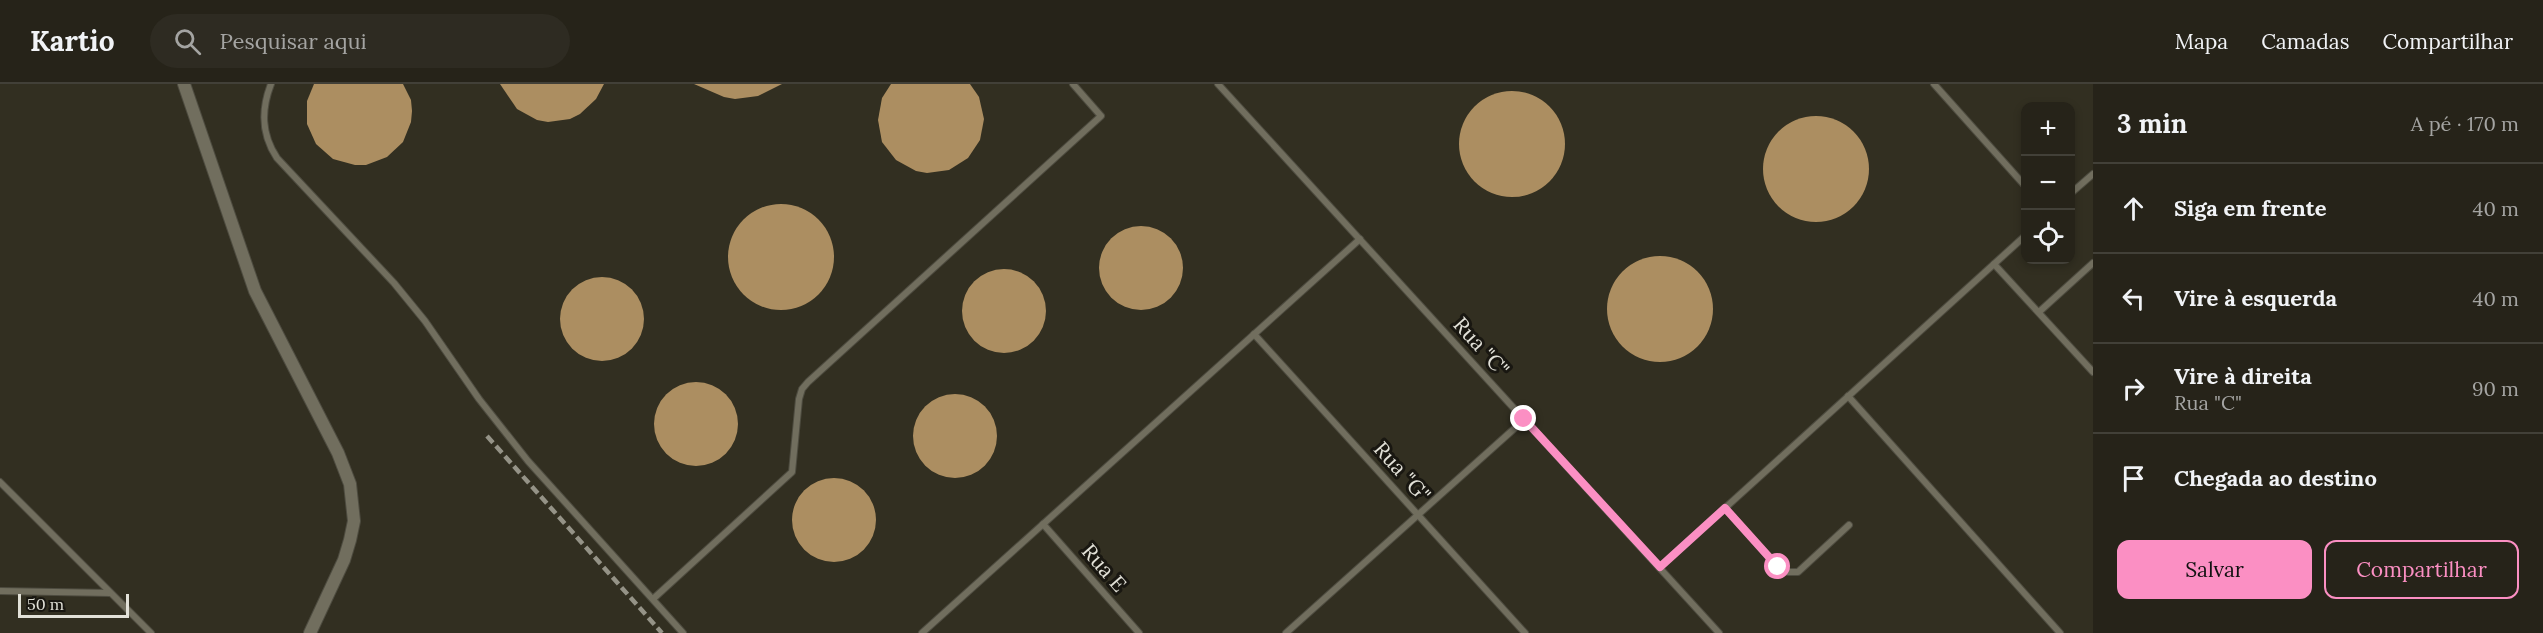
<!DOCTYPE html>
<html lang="pt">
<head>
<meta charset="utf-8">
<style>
  body { margin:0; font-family:Lora,serif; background:#2e2b22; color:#f1f3f6 }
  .controls { position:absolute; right:18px; top:18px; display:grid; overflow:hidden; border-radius:12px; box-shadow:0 3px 9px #0003 }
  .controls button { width:54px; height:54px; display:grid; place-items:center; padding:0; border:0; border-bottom:2px solid #424038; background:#262319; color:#f1f3f6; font:30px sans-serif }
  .scale { position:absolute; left:18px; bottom:15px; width:111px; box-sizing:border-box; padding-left:6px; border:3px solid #e2e1d8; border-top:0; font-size:16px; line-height:21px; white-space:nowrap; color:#e2e1d8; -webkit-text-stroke:4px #191711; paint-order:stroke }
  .stop { position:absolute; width:18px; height:18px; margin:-14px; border:4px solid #fb8fc3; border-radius:50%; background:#fff }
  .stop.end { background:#fb8fc3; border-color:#fff; box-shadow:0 2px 6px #0008 }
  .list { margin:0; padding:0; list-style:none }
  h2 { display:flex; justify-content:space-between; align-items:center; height:78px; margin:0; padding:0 24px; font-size:26px }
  h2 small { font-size:20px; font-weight:400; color:#a4a4a2 }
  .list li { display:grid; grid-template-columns:39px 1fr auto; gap:18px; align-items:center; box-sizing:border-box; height:90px; padding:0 24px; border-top:2px solid #424038 }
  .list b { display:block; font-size:22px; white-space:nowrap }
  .list p { margin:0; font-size:20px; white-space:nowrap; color:#a4a4a2 }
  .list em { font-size:20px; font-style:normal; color:#a4a4a2 }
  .actions { display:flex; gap:12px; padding:18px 24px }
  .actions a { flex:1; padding:14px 0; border:2px solid #fb8fc3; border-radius:12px; text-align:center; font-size:21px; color:#fb8fc3 }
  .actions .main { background:#fb8fc3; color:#111 }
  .icon { flex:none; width:33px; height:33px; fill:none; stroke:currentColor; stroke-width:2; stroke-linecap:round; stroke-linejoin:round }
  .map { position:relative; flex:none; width:2093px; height:549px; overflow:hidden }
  header { display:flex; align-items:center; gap:36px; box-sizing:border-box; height:84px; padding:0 30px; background:#262319; border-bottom:2px solid #424038 }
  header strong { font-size:28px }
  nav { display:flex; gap:33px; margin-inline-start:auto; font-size:21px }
  .search { width:420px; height:54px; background:#2e2b22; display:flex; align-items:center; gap:15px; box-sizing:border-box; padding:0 21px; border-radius:33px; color:#a4a4a2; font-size:22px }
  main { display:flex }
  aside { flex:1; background:#262319 }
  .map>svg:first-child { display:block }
</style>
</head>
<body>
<header>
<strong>Kartio</strong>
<div class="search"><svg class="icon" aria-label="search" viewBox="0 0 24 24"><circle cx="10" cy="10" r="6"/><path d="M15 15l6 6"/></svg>Pesquisar aqui</div>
<nav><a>Mapa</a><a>Camadas</a><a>Compartilhar</a></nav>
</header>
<main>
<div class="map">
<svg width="2093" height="549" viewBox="0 0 2093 549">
  <rect width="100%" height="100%" fill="#322f21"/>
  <!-- building -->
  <g fill="#ac8e61">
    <polygon points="314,0 403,0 411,16 412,27 411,38 403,58 387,73 366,81 355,81 333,75 316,60 307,40 307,17"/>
    <polygon points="500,0 604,0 596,15 580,30 570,35 548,38 537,36 517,25"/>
    <polygon points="694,0 782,0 758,12 735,15 724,13"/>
    <polygon points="891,0 970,0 979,13 984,35 980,56 968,74 949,86 927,89 916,87 896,76 882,58 878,36 882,14"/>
    <circle cx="1512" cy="60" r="53"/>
    <circle cx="1816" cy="85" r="53"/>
    <circle cx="781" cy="173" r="53"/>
    <circle cx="1141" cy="184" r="42"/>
    <circle cx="1660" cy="225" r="53"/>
    <circle cx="1004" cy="227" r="42"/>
    <circle cx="602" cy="235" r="42"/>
    <circle cx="696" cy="340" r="42"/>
    <circle cx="955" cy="352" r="42"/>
    <circle cx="834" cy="436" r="42"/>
  </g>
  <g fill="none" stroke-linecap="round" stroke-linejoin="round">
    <defs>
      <g id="lane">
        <path d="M271,0C261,26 261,50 277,74L394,199L425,237L479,315L528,377L683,549"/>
        <polyline points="1218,0 1719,549"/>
        <polyline points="1934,0 2026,103"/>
        <polyline points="2070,110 2093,90"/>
        <polyline points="1994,180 2093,288"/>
        <polyline points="2039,228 2093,179"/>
        <polyline points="1254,250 1525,549"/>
        <polyline points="1848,312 2060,549"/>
        <polyline points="0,398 151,549"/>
        <polyline points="1725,424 1778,483 1788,488 1798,488 1849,441"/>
        <polyline points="1043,440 1139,549"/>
        <polyline points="1660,483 2026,151"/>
        <polyline points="0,507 110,509"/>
        <polyline points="653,515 792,388 799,315 802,305 808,298 1101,32 1073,0"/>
        <polyline points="922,549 1360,155"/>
        <polyline points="1286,549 1525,335"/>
      </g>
      <polyline id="street" points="184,0 255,207 338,369 350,400 354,437 350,456 344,476 310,549"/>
    </defs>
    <!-- lane casing -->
    <use href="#lane" stroke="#4e4c40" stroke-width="8"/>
    <!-- street casing -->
    <use href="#street" stroke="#4e4c40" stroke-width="14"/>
    <!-- lane -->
    <use href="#lane" stroke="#716e5e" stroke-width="6"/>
    <!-- street -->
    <use href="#street" stroke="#716e5e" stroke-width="12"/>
    <!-- rail -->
    <polyline stroke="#959387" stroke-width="4.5" stroke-dasharray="9 4.5" stroke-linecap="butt" points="487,352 662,549"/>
  </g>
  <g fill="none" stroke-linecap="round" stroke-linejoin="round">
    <!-- route -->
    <polyline stroke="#fb8fc3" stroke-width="8" points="1524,335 1660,483 1725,424 1778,483"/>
  </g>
  <g text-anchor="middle" stroke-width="6" stroke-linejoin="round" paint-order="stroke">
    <!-- street labels -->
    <g font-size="21" fill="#e2e1d8" stroke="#191711">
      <text transform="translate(1481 263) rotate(48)" y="7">Rua "C"</text>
      <text transform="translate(1402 388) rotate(48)" y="7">Rua "G"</text>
      <text transform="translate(1104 484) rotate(49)" y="7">Rua E</text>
    </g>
  </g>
</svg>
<div class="controls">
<button>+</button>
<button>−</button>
<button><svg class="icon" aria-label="locate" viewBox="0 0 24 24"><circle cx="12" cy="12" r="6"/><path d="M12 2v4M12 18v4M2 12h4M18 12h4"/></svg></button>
</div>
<div class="scale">50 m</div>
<div class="stop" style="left:1778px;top:483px"></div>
<div class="stop end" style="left:1524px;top:335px"></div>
</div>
<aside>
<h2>3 min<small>A pé · 170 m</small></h2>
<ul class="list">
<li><svg class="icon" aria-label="ahead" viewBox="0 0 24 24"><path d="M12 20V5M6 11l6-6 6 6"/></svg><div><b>Siga em frente</b></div><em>40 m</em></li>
<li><svg class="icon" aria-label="left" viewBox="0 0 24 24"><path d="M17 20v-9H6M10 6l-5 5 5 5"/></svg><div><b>Vire à esquerda</b></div><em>40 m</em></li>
<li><svg class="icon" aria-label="right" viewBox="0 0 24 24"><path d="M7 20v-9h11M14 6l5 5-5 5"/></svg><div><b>Vire à direita</b><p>Rua &quot;C&quot;</p></div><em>90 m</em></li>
<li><svg class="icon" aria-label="arrive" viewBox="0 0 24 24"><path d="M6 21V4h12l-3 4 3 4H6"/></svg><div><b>Chegada ao destino</b></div></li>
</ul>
<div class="actions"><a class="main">Salvar</a><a>Compartilhar</a></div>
</aside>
</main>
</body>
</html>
